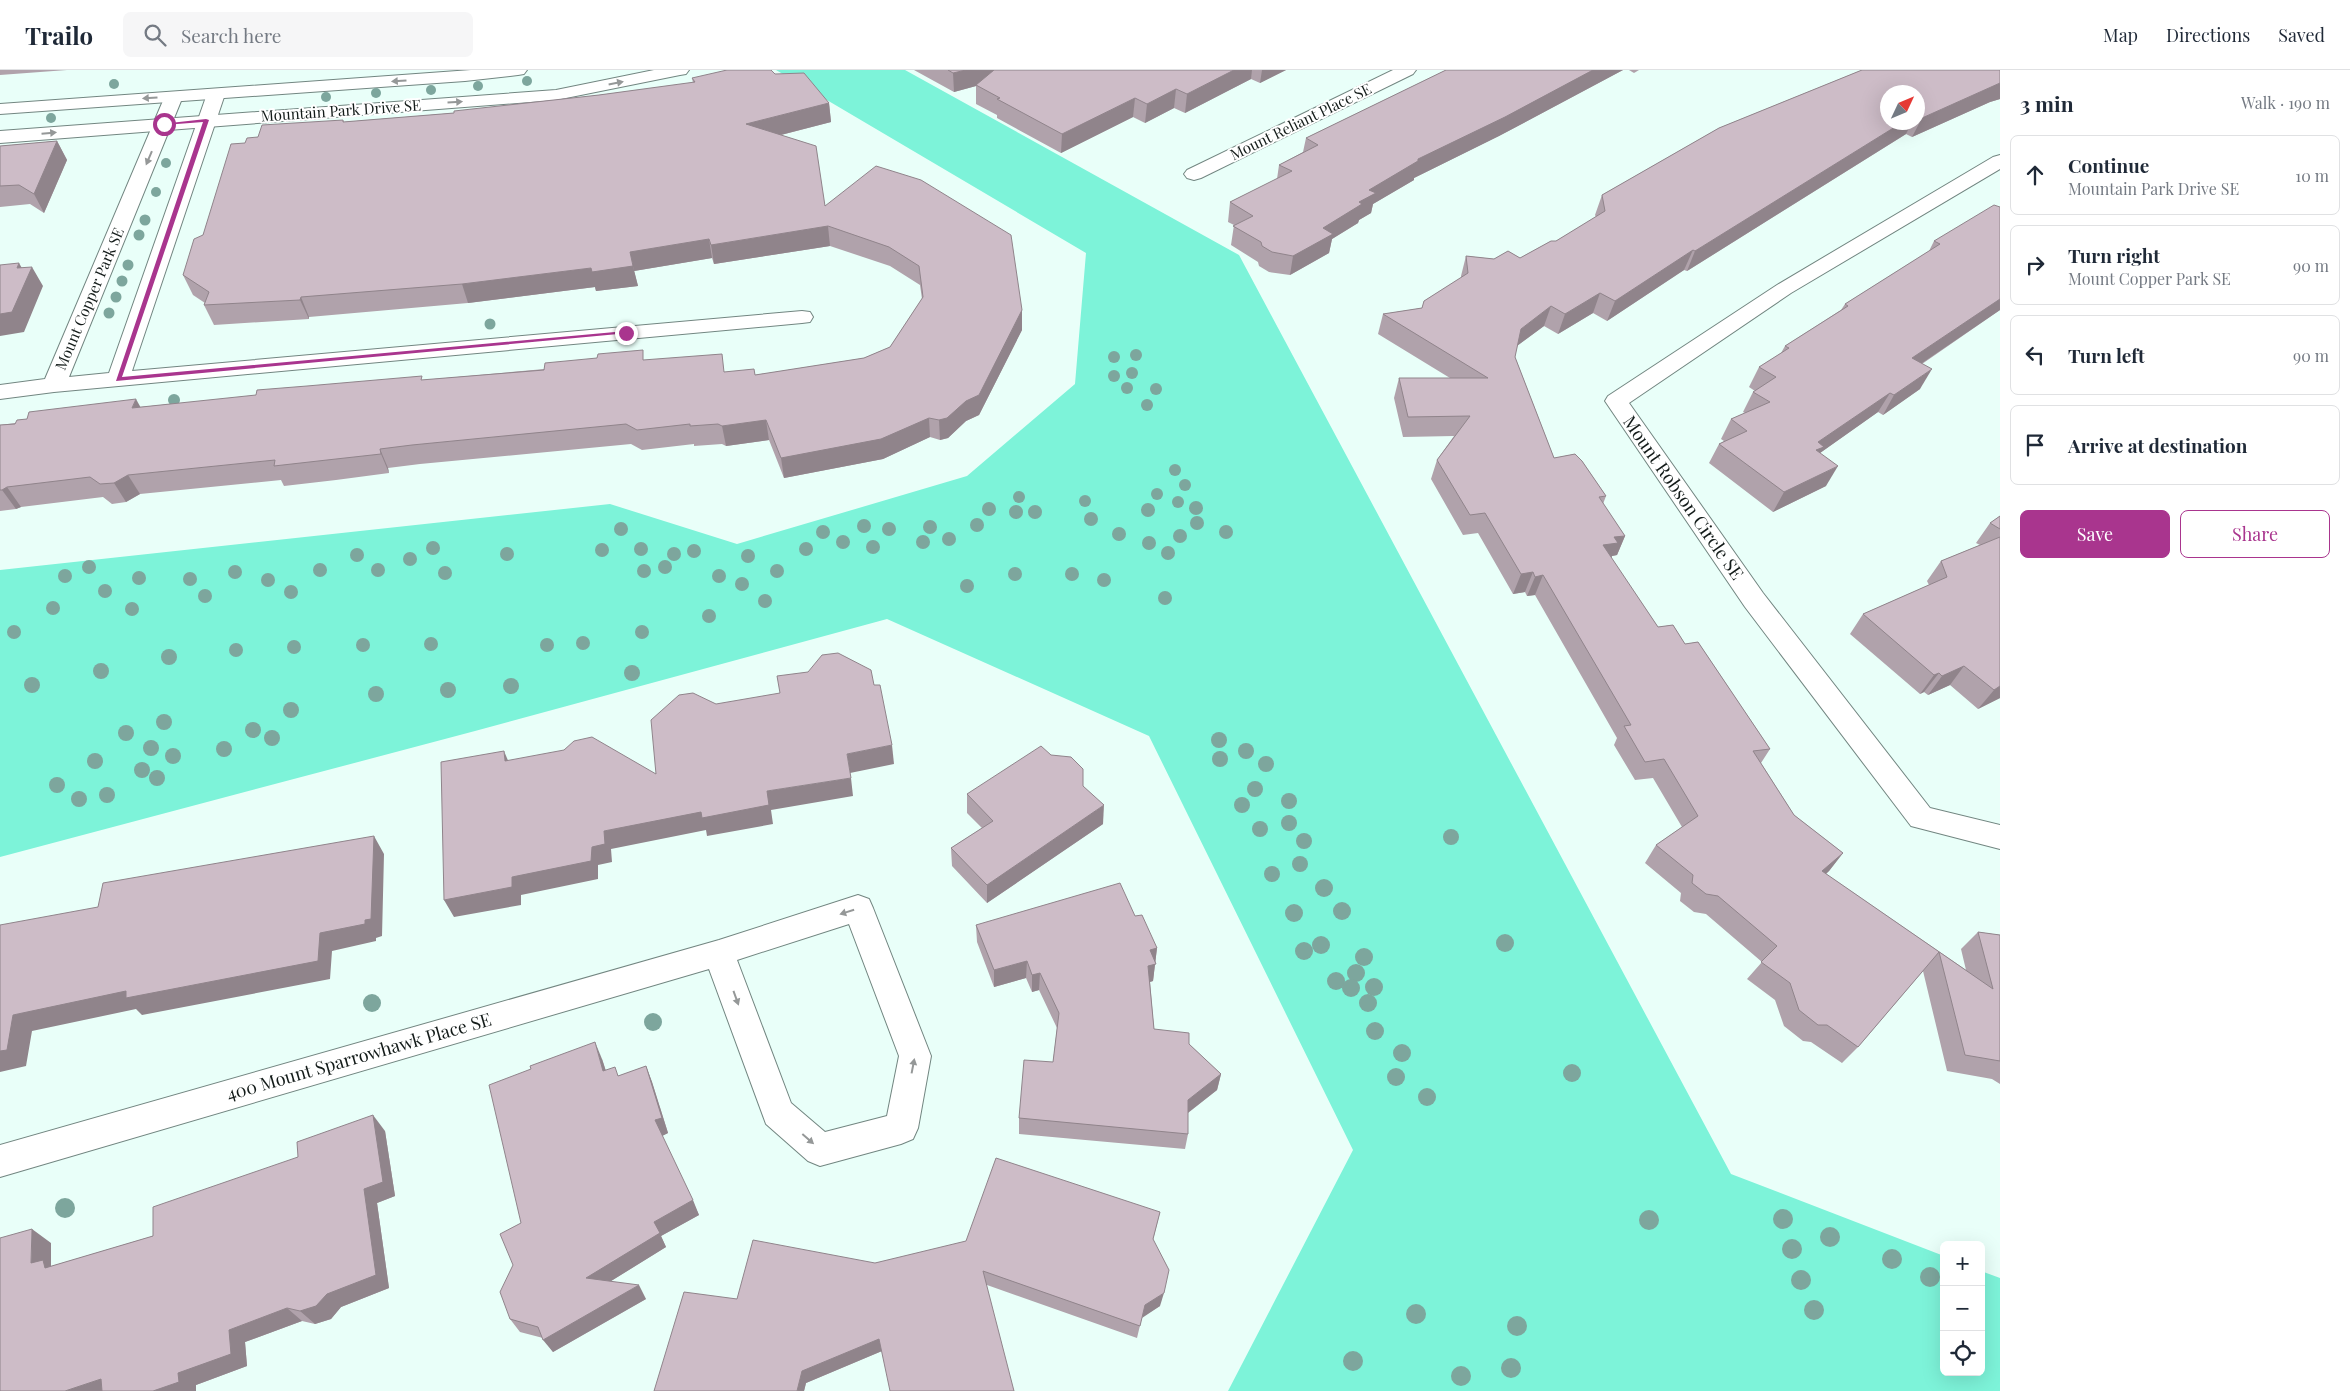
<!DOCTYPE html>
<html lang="en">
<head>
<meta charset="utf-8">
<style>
  body { margin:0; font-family:"Playfair Display",serif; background:#f6f6f7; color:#1f2937 }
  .controls { position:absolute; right:15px; bottom:15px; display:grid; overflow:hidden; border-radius:8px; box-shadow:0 5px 20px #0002 }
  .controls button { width:45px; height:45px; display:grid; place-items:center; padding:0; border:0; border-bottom:1px solid #e0e1e3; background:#fff; color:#1f2937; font:25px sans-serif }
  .compass { position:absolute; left:1880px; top:15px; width:45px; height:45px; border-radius:50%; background:#fff; box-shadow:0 5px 20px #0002; rotate:46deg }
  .stop { position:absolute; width:15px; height:15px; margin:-11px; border:4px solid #a9358e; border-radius:50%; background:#fff }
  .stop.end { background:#a9358e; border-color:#fff; box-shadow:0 1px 5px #0008 }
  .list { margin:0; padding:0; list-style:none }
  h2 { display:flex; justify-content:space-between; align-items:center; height:65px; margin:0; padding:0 20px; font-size:21px }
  h2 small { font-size:16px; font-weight:400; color:#747a83 }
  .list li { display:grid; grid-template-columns:32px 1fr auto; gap:15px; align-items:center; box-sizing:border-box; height:80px; margin:0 10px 10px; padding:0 10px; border:1px solid #e0e1e3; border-radius:8px }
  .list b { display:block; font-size:19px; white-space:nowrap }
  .list p { margin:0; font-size:16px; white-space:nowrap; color:#747a83 }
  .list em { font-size:16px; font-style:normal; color:#747a83 }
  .actions { display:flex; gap:10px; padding:15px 20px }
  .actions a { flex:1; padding:11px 0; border:1px solid #a9358e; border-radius:8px; text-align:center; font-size:18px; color:#a9358e }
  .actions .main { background:#a9358e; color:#fff }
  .icon { flex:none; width:28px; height:28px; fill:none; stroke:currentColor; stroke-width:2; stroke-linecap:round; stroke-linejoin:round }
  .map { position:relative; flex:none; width:2000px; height:1321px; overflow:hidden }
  header { display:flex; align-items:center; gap:30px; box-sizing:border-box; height:70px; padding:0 25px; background:#fff; border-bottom:1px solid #e0e1e3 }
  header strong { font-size:24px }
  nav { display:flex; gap:28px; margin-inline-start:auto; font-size:18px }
  .search { width:350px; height:45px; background:#f6f6f7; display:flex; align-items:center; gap:12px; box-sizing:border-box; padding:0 18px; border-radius:8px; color:#747a83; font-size:19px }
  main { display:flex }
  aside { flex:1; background:#fff }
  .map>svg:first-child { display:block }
</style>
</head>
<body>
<header>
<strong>Trailo</strong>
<div class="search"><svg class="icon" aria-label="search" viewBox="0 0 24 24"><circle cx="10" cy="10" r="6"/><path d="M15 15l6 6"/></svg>Search here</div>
<nav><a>Map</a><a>Directions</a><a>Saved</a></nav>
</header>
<main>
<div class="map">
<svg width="2000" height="1321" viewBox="0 0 2000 1321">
  <rect width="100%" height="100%" fill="#e9fff9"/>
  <!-- green -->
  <polygon fill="#7df3d9" points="776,0 905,0 1239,185 1731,1104 1944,1186 1944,1302 1981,1302 1981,1201 2000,1208 2000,1321 1228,1321 1353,1080 1149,666 887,549 475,661 0,787 0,500 610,434 737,474 967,406 1075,314 1086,183"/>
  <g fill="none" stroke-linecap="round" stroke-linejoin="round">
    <defs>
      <g id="street">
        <polygon points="1393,0 1416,0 1413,4 1201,108 1194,110 1187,108 1184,104 1187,100"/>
        <polygon points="216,19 222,20 225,24 132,301 802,241 810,242 813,247 810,252 802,253 54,322 0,329 0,315 45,309 165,26 168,22 180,22 183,26 69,307 109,303 207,24 210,20"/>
        <polygon points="2000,85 2000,99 1791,223 1629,333 1763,523 1930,738 2000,755 2000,779 1911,756 1745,537 1605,331 1608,326 1777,215 1993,87"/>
        <path d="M858,825L869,829L873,838L931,986L918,1058L913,1069L901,1074L820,1096L808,1091L766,1054L709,899L0,1107V1075L719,870ZM849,854L899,986L887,1046L825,1062L791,1033L737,890Z"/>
      </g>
      <g id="secondary">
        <polygon points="471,0 527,0 524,4 518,5 465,11 0,44 0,34"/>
        <polygon points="654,0 689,0 686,4 680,5 556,30 0,73 0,61 556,20"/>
      </g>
    </defs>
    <!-- street casing -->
    <use href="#street" stroke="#728681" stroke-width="2"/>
    <!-- secondary casing -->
    <use href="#secondary" stroke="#728681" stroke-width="2"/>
    <!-- street -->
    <use href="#street" fill="#fff" fill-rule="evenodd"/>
    <!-- secondary -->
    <use href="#secondary" fill="#fff" fill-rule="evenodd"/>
  </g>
  <!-- trees -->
  <g fill="#7da69d">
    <circle cx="527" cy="11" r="5"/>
    <circle cx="114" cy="14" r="5"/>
    <circle cx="478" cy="16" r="5"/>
    <circle cx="431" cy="20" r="5"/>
    <circle cx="376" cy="23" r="5"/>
    <circle cx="326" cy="27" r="5"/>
    <circle cx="51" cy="48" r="5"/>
    <circle cx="166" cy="93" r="5"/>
    <circle cx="156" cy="122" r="5"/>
    <circle cx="145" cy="150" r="5.5"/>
    <circle cx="139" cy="165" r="5.5"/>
    <circle cx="128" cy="195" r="5.5"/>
    <circle cx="122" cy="211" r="5.5"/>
    <circle cx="116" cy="227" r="5.5"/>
    <circle cx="109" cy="243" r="5.5"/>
    <circle cx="490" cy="254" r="5.5"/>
    <circle cx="1136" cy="285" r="6"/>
    <circle cx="1114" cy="287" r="6"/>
    <circle cx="1132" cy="303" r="6"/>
    <circle cx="1114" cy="306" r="6"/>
    <circle cx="1127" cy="318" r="6"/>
    <circle cx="1156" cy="319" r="6"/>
    <circle cx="174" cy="330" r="6"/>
    <circle cx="1147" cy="335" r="6"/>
    <circle cx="1175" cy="400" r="6"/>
    <circle cx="1185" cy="415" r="6"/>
    <circle cx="1157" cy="424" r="6"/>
    <circle cx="1019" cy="427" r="6"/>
    <circle cx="1085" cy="431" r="6"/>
    <circle cx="1178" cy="432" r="6"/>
    <circle cx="1196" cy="438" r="7"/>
    <circle cx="989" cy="439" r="7"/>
    <circle cx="1148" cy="440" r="7"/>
    <circle cx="1016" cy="442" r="7"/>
    <circle cx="1035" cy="442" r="7"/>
    <circle cx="1091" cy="449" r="7"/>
    <circle cx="1197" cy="453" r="7"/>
    <circle cx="977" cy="455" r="7"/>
    <circle cx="864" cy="456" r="7"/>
    <circle cx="930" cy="457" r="7"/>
    <circle cx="621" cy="459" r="7"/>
    <circle cx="889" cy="459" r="7"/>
    <circle cx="823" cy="462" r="7"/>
    <circle cx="1226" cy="462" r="7"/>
    <circle cx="1119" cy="464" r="7"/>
    <circle cx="1180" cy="466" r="7"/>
    <circle cx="949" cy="469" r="7"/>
    <circle cx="843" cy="472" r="7"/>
    <circle cx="923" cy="472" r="7"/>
    <circle cx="1149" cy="473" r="7"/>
    <circle cx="873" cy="477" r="7"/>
    <circle cx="433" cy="478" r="7"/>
    <circle cx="641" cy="479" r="7"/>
    <circle cx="806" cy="479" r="7"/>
    <circle cx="602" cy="480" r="7"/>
    <circle cx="694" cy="481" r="7"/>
    <circle cx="1168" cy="483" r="7"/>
    <circle cx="507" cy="484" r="7"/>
    <circle cx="674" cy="484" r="7"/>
    <circle cx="357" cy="485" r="7"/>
    <circle cx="748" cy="486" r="7"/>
    <circle cx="410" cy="489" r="7"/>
    <circle cx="89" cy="497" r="7"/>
    <circle cx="665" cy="497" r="7"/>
    <circle cx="320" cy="500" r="7"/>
    <circle cx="378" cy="500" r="7"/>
    <circle cx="644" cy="501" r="7"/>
    <circle cx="777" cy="501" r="7"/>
    <circle cx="235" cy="502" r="7"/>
    <circle cx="445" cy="503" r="7"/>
    <circle cx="1015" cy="504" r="7"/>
    <circle cx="1072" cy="504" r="7"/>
    <circle cx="65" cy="506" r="7"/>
    <circle cx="719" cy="506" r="7"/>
    <circle cx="139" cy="508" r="7"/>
    <circle cx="190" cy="509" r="7"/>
    <circle cx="268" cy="510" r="7"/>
    <circle cx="1104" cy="510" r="7"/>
    <circle cx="742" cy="514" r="7"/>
    <circle cx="967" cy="516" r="7"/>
    <circle cx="105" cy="521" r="7"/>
    <circle cx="291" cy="522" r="7"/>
    <circle cx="205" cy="526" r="7"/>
    <circle cx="1165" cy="528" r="7"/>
    <circle cx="765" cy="531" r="7"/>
    <circle cx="53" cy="538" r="7"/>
    <circle cx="132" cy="539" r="7"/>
    <circle cx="709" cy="546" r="7"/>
    <circle cx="14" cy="562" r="7"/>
    <circle cx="642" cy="562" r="7"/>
    <circle cx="583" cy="573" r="7"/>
    <circle cx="431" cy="574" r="7"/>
    <circle cx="363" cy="575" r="7"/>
    <circle cx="547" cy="575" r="7"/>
    <circle cx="294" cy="577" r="7"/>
    <circle cx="236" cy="580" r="7"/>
    <circle cx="169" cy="587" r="8"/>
    <circle cx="101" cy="601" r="8"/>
    <circle cx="632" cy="603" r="8"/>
    <circle cx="32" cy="615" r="8"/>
    <circle cx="511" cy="616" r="8"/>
    <circle cx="448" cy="620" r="8"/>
    <circle cx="376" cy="624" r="8"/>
    <circle cx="291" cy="640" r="8"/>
    <circle cx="164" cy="652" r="8"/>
    <circle cx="253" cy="660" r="8"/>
    <circle cx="126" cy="663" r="8"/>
    <circle cx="272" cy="668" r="8"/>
    <circle cx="1219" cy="670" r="8"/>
    <circle cx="151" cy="678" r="8"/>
    <circle cx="224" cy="679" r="8"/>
    <circle cx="1246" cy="681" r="8"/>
    <circle cx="173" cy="686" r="8"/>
    <circle cx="1220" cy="689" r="8"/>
    <circle cx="95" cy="691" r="8"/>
    <circle cx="1266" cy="694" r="8"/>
    <circle cx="142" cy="700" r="8"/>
    <circle cx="157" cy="708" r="8"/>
    <circle cx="57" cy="715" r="8"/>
    <circle cx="1255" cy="719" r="8"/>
    <circle cx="107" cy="725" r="8"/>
    <circle cx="79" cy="729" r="8"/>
    <circle cx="1289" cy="731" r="8"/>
    <circle cx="1242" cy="735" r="8"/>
    <circle cx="1289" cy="753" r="8"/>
    <circle cx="1260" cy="759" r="8"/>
    <circle cx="1451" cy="767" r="8"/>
    <circle cx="1304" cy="771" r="8"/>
    <circle cx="1300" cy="794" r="8"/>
    <circle cx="1272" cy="804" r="8"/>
    <circle cx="1324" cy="818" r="9"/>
    <circle cx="1342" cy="841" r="9"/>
    <circle cx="1294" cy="843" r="9"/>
    <circle cx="1505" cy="873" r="9"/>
    <circle cx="1321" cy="875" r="9"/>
    <circle cx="1304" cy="881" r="9"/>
    <circle cx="1364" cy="887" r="9"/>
    <circle cx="1356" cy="903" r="9"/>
    <circle cx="1336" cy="911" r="9"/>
    <circle cx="1374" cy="917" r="9"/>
    <circle cx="1351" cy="918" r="9"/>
    <circle cx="372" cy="933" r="9"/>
    <circle cx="1368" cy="933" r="9"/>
    <circle cx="653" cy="952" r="9"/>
    <circle cx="1375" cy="961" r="9"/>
    <circle cx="1402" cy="983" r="9"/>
    <circle cx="1572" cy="1003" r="9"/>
    <circle cx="1396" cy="1007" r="9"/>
    <circle cx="1427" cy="1027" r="9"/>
    <circle cx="65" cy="1138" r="10"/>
    <circle cx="1783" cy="1149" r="10"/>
    <circle cx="1649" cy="1150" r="10"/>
    <circle cx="1830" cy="1167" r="10"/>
    <circle cx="1792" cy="1179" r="10"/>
    <circle cx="1892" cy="1189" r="10"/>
    <circle cx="1930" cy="1207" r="10"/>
    <circle cx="1801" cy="1210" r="10"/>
    <circle cx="1814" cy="1240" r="10"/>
    <circle cx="1416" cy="1244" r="10"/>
    <circle cx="1517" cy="1256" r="10"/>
    <circle cx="1353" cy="1291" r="10"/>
    <circle cx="1511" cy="1298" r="10"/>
    <circle cx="1461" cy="1306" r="10"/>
  </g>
  <!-- wall -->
  <g fill="#b0a2ab" fill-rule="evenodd">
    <polygon points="0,0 67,0 0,5"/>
    <polygon points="914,0 1286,0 1260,13 1251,9 1185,43 1174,38 1145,53 1133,47 1061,83 997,48 997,45 976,34 976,16 954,22"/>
    <polygon points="1446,0 1623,0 1499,66 1414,108 1414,110 1373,134 1371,143 1359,150 1358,153 1332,169 1329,183 1290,205 1269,202 1259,196 1258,192 1231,175 1234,155 1228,152 1230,132 1277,109 1279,95 1303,82 1306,68"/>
    <polygon points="1629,0 1639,0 1634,3"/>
    <path d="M1862,0H2000V29L1990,32L1912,67L1906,64L1687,201L1684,200L1607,251L1593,243L1558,264L1544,256L1517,276L1515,287L1554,388L1575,384L1582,391L1606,426L1603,434L1625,466L1617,485L1612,486L1611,488L1658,557L1673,555L1685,574L1698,572L1770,679L1761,693L1794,745L1843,783L1829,801L1826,804L1966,900L1961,879L1978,862L2000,865V1014L1992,1009L1947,1001L1923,901L1858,977L1842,993L1811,972L1803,971L1784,956L1775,930L1747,909L1762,892L1706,844L1694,842L1680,831L1681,823L1645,793L1656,775L1682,757L1653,708L1635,710L1614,675L1617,668L1535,525L1527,526L1525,522L1513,524L1478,463L1463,465L1431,409L1437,390L1454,366L1403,367L1394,328L1399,308H1450L1378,264L1383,244L1422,238L1424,231L1461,208V206L1466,186L1494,189L1508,181L1520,188L1551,171H1556L1596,147L1595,145L1602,125L1719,58ZM1888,22H1918V52H1888Z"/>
    <polygon points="775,4 829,33 831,52 781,65 825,136 1022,240 1022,260 979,345 966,351 948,368 940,370 930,367 883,389 784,408 769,370 726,376 722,374 694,376 694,374 642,380 631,374 420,394 388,398 389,403 336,410 284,416 281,410 140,424 126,432 112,434 103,427 21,437 16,439 0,441 0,355 140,337 423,310 645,290 725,302 755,305 864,288 890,277 922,229 920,215 890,196 830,176 714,194 712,188 634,201 638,216 596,221 595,217 468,233 309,247 309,249 214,255 204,235 205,233 193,225 183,205 203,165 245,73 258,67 343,50 344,52 454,43 599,25 693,13 692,8"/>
    <polygon points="57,71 67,90 44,143 30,134 0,137 0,76"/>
    <polygon points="2000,137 2000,240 1922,294 1920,319 1883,345 1878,342 1820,383 1820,384 1826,416 1773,442 1709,393 1719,374 1724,371 1721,369 1731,349 1745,343 1743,342 1753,322 1755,321 1749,317 1759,297 1781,283 1785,276 1841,240 1845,234 1929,181 1934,171"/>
    <polygon points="2000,446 2000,628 1978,639 1950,615 1928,625 1924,622 1920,624 1850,564 1863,544 1929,515 1927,511 1941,491 1980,475 1976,473 1990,453"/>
    <polygon points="1083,716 1103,754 987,833 952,796 951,778 982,758 967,743 967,724"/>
    <polygon points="1135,846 1157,878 1153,911 1150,912 1154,959 1189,974 1221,1004 1217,1020 1188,1043 1188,1064 1185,1079 1019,1064 1019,1048 1053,992 1057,958 1039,920 1032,922 1026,908 994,917 977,872 976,855"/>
    <polygon points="602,989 606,1001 619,1006 646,996 652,1012 668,1063 662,1066 699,1145 661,1166 666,1177 611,1211 646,1229 553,1282 543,1268 520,1262 510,1249 513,1195"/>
    <polygon points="385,1061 395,1126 377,1133 389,1218 341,1237 331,1249 315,1254 302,1251 245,1272 247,1296 196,1315 196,1321 0,1321 51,1173 51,1196 52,1196 153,1166"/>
    <polygon points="1160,1142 1153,1170 1160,1236 1142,1247 1137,1268 987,1215 882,1281 806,1313 804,1321 654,1321 737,1229 875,1193"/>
  </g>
  <!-- shaded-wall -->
  <g fill="#90848b">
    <polygon points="966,0 1007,0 976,15 976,16 954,22 953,3"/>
    <polygon points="1234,0 1252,0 1251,9 1185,43 1187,24"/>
    <polygon points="1262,0 1286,0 1260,13"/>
    <polygon points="1593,0 1623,0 1499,66 1414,108 1414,110 1373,134 1371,143 1359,150 1358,153 1332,169 1329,183 1290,205 1293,186 1323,158 1359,132 1369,120 1418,89"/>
    <polygon points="2000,13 2000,29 1990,32 1912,67 1922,48"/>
    <polygon points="1176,19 1174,38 1145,53 1147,34"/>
    <polygon points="1135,28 1133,47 1061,83 1062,64"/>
    <polygon points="829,33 831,52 749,73 746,54"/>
    <polygon points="1903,52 1912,52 1906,64 1687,201 1695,181"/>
    <polygon points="57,71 67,90 44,143 34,124"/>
    <polygon points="828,156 830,176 714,194 711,175"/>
    <polygon points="709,169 712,188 634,201 630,182"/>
    <polygon points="1693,180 1684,200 1607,251 1615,231"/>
    <polygon points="19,193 27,207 32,197 43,216 24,262 0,266 0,244"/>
    <polygon points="633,196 638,216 596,221 595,217 468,233 462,214 591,198"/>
    <polygon points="1600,223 1593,243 1558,264 1565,244"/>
    <polygon points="301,227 309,247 309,249 300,230"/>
    <polygon points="2000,229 2000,240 1900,308 1912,288"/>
    <polygon points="1551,236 1544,256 1514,278 1521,259"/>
    <polygon points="1022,240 1022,260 979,345 966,351 948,368 940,370 939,350"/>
    <polygon points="1932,299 1920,319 1883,345 1894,325"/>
    <polygon points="1890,323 1878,342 1820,383 1813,396 1818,372"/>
    <polygon points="136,329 147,349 132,338"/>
    <polygon points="929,348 930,367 883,389 784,408 781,388"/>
    <polygon points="766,350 769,370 726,376 722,356"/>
    <polygon points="380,379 388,398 389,403 381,384"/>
    <polygon points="1838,396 1826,416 1773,442 1784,422"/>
    <polygon points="128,405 140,424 126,432 114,413"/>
    <polygon points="7,417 21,437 16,439 2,420"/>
    <polygon points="1625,466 1617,485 1612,486 1609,493 1603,475 1614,467"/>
    <polygon points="1533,502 1525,522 1513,524 1521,504"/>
    <polygon points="1543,505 1535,525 1527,526 1535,507"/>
    <polygon points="1964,596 1950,615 1928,625 1942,606"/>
    <polygon points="1939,603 1924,622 1920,624 1934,605"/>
    <polygon points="2000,616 2000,628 1978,639 1994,620"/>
    <polygon points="892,675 894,694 850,703 847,684"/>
    <polygon points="504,681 512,700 505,691"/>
    <polygon points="851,708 853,726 771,740 773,754 707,766 706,760 611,779 612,792 598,795 598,809 521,825 521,835 454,847 444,830 512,807 592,777 604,761 767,721"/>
    <polygon points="1104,735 1103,754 987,833 987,815"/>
    <polygon points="374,766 384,784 382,866 376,868 376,871 332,881 330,909 142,945 136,939 32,961 26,996 0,1002 0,981 13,945 320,863"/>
    <polygon points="1843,783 1829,801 1808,819 1822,801"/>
    <polygon points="1157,878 1153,911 1146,913 1150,880"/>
    <polygon points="1027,891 1026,908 994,917 994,900"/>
    <polygon points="1040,903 1039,920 1032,922 1032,905"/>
    <polygon points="595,972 602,989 611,1017 603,1001"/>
    <polygon points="646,996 652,1012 668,1063 662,1066 655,1050"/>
    <polygon points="1221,1004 1217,1020 1185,1045 1188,1030"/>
    <polygon points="373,1045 385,1061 395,1126 377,1133 389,1218 341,1237 331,1249 315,1254 300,1241 364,1119"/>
    <polygon points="693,1130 699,1145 661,1166 666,1177 595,1221 586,1208 654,1152"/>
    <polygon points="32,1159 51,1173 51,1196 63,1204 64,1212 31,1193"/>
    <polygon points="639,1215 646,1229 553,1282 543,1270"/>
    <polygon points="1164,1223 1160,1236 1142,1248 1145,1235"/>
    <polygon points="287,1238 302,1251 245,1272 247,1296 196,1315 196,1321 153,1321 178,1303 229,1260"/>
    <polygon points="879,1269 882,1281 806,1313 804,1321 797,1321 802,1301"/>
    <polygon points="101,1309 118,1321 65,1321"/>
  </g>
  <!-- building -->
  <g fill="#cdbcc7" stroke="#90848b">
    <polygon points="727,0 771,0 775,4 804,3 829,33 746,54 816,76 825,136 876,96 921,110 1011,165 1022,240 979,325 966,331 947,348 939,350 929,348 881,369 781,388 766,350 722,356 718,354 690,356 690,354 637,360 626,354 412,375 380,379 381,384 327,390 274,396 275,390 128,405 114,413 100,414 90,407 7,417 2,420 0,420 0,355 15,354 17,350 27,349 29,342 136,329 132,338 256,325 257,320 307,316 422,306 421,310 544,300 545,293 597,288 598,284 643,280 643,290 722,284 724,302 754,299 755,305 864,288 890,277 923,227 919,196 889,177 828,156 711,175 709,169 630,182 633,196 592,202 591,198 462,214 301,227 300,230 204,235 209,222 183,205 194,169 203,165 231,74 245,73 247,68 258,67 262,55 343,50 343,52 454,43 454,41 599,25 695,12 692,8"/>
    <polygon points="948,0 966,0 953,3"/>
    <polygon points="994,0 1234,0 1187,24 1176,19 1147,34 1135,28 1062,64 997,29 1000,28 976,15"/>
    <polygon points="1446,0 1593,0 1505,47 1418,89 1418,91 1369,120 1376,123 1359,132 1362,134 1323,158 1333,164 1293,186 1272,182 1262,176 1261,172 1233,156 1253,146 1230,132 1292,101 1279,95 1318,75 1306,68"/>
    <polygon points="1862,0 2000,0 2000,13 1922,48 1918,45 1918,22 1888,22 1888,52 1903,52 1695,181 1693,180 1615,231 1600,223 1565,244 1551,236 1521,259 1515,287 1554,388 1575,384 1582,391 1606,426 1599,427 1625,466 1614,467 1618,473 1603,475 1658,557 1673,555 1685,574 1698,572 1770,679 1753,681 1794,745 1843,783 1822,801 1993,919 1978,862 2000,865 2000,991 1965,985 1939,882 1858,977 1827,955 1818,955 1799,940 1790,913 1761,892 1777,876 1718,826 1706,824 1692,813 1693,805 1656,775 1698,746 1664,689 1645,692 1624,656 1631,655 1543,505 1535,507 1533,502 1521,504 1485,443 1470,445 1437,390 1470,346 1408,347 1399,308 1488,308 1383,244 1422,238 1424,231 1468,203 1466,186 1494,189 1508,181 1520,188 1551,171 1556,171 1605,141 1602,125 1719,58"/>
    <polygon points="57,71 34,124 19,115 0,116 0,76"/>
    <polygon points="1994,135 2000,137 2000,229 1912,288 1932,299 1894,325 1890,323 1818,372 1824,377 1816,380 1838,396 1784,422 1719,374 1747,361 1731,349 1770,332 1753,322 1776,307 1759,297 1789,278 1785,276 1848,236 1845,234 1940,174 1934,171"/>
    <polygon points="19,193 17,198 32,197 12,242 0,244 0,195"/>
    <polygon points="2000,446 2000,459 1990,453"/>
    <polygon points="2000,467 2000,616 1994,620 1964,596 1942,606 1939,603 1934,605 1863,544 1947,507 1941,491"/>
    <polygon points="838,583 871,600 874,615 880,615 892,675 847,684 851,708 767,721 769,735 702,748 701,742 604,761 605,774 592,777 591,791 512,807 512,817 444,830 441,692 504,681 505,691 564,680 574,671 592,667 656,704 651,650 679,625 693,623 716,634 780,623 777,606 808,602 822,585"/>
    <polygon points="1041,676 1051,685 1071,687 1083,699 1083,716 1104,735 987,815 951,778 993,751 967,724"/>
    <polygon points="374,766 371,849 365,850 365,854 320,863 318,891 126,928 126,921 13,945 7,980 0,981 0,855 98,837 103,813"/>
    <polygon points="1120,813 1135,846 1142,845 1157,878 1150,880 1156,894 1148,896 1154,959 1189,963 1189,974 1221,1004 1188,1030 1188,1064 1019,1048 1024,990 1053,992 1059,943 1040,903 1032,905 1027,891 994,900 976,855"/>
    <polygon points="595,972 603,1001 615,997 618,1006 646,996 662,1048 655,1050 693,1130 654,1152 660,1163 586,1208 639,1215 543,1270 538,1257 510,1249 500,1222 513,1195 500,1164 521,1153 489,1015 531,999 530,996"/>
    <polygon points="373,1045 383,1112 364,1119 376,1205 327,1224 316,1236 300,1241 287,1238 229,1260 231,1284 178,1303 179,1312 153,1321 102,1321 101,1309 65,1321 0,1321 0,1168 32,1159 31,1193 43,1190 45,1198 153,1166 153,1137 298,1087 297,1072"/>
    <polygon points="996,1088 1160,1142 1153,1169 1169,1200 1164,1223 1145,1235 1140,1256 983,1201 1014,1321 890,1321 879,1269 802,1301 797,1321 654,1321 684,1222 737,1229 753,1170 875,1193 966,1171"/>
  </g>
  <!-- one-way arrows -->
  <defs><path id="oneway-solid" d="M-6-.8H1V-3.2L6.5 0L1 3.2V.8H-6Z" transform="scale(1.25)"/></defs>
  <g fill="#959898">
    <use href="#oneway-solid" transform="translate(399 11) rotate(176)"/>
    <use href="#oneway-solid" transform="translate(616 13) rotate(-11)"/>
    <use href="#oneway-solid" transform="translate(150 28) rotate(176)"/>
    <use href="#oneway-solid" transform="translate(455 32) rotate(-4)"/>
    <use href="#oneway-solid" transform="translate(49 63) rotate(-5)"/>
    <use href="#oneway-solid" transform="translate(149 88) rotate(113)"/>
    <use href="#oneway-solid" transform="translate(847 842) rotate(162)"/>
    <use href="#oneway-solid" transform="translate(736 928) rotate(70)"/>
    <use href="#oneway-solid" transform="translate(913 996) rotate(-79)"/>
    <use href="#oneway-solid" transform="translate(808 1069) rotate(41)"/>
  </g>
  <!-- route -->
  <polygon fill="#a9358e" points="206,49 209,50 122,307 626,261 629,263 116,311 203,52 164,55 161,54"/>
  <g text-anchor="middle" stroke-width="4" stroke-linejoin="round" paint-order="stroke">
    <!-- far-street labels -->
    <g font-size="15" fill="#131b19" stroke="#fff">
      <text transform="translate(341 41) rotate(-4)" y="5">Mountain Park Drive SE</text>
      <text transform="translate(1301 52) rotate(-26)" y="5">Mount Reliant Place SE</text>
      <text transform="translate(90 229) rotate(-67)" y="5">Mount Copper Park SE</text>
    </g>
    <!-- street labels -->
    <g font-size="18" fill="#131b19" stroke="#fff">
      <text transform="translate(1683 428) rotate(55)" y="6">Mount Robson Circle SE</text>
      <text transform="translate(359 987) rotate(-16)" y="6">400 Mount Sparrowhawk Place SE</text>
    </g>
  </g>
</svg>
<div class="controls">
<button>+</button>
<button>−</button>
<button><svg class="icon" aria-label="locate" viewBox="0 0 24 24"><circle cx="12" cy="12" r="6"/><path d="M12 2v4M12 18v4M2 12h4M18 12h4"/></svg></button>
</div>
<svg class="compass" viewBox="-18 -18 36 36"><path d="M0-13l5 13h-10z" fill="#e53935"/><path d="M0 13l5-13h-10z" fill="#747a83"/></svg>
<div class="stop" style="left:164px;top:54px"></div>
<div class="stop end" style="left:626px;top:263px"></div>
</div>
<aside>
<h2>3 min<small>Walk · 190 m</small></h2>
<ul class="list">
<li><svg class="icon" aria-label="ahead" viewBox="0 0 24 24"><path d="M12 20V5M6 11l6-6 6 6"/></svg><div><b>Continue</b><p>Mountain Park Drive SE</p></div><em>10 m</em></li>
<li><svg class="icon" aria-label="right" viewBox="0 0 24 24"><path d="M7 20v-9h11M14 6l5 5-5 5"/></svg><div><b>Turn right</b><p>Mount Copper Park SE</p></div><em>90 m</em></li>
<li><svg class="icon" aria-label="left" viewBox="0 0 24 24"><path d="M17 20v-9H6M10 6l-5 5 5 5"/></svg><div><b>Turn left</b></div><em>90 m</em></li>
<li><svg class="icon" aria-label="arrive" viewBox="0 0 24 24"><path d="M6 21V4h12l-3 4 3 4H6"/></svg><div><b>Arrive at destination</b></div></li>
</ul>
<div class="actions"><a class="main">Save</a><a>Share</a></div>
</aside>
</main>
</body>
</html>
